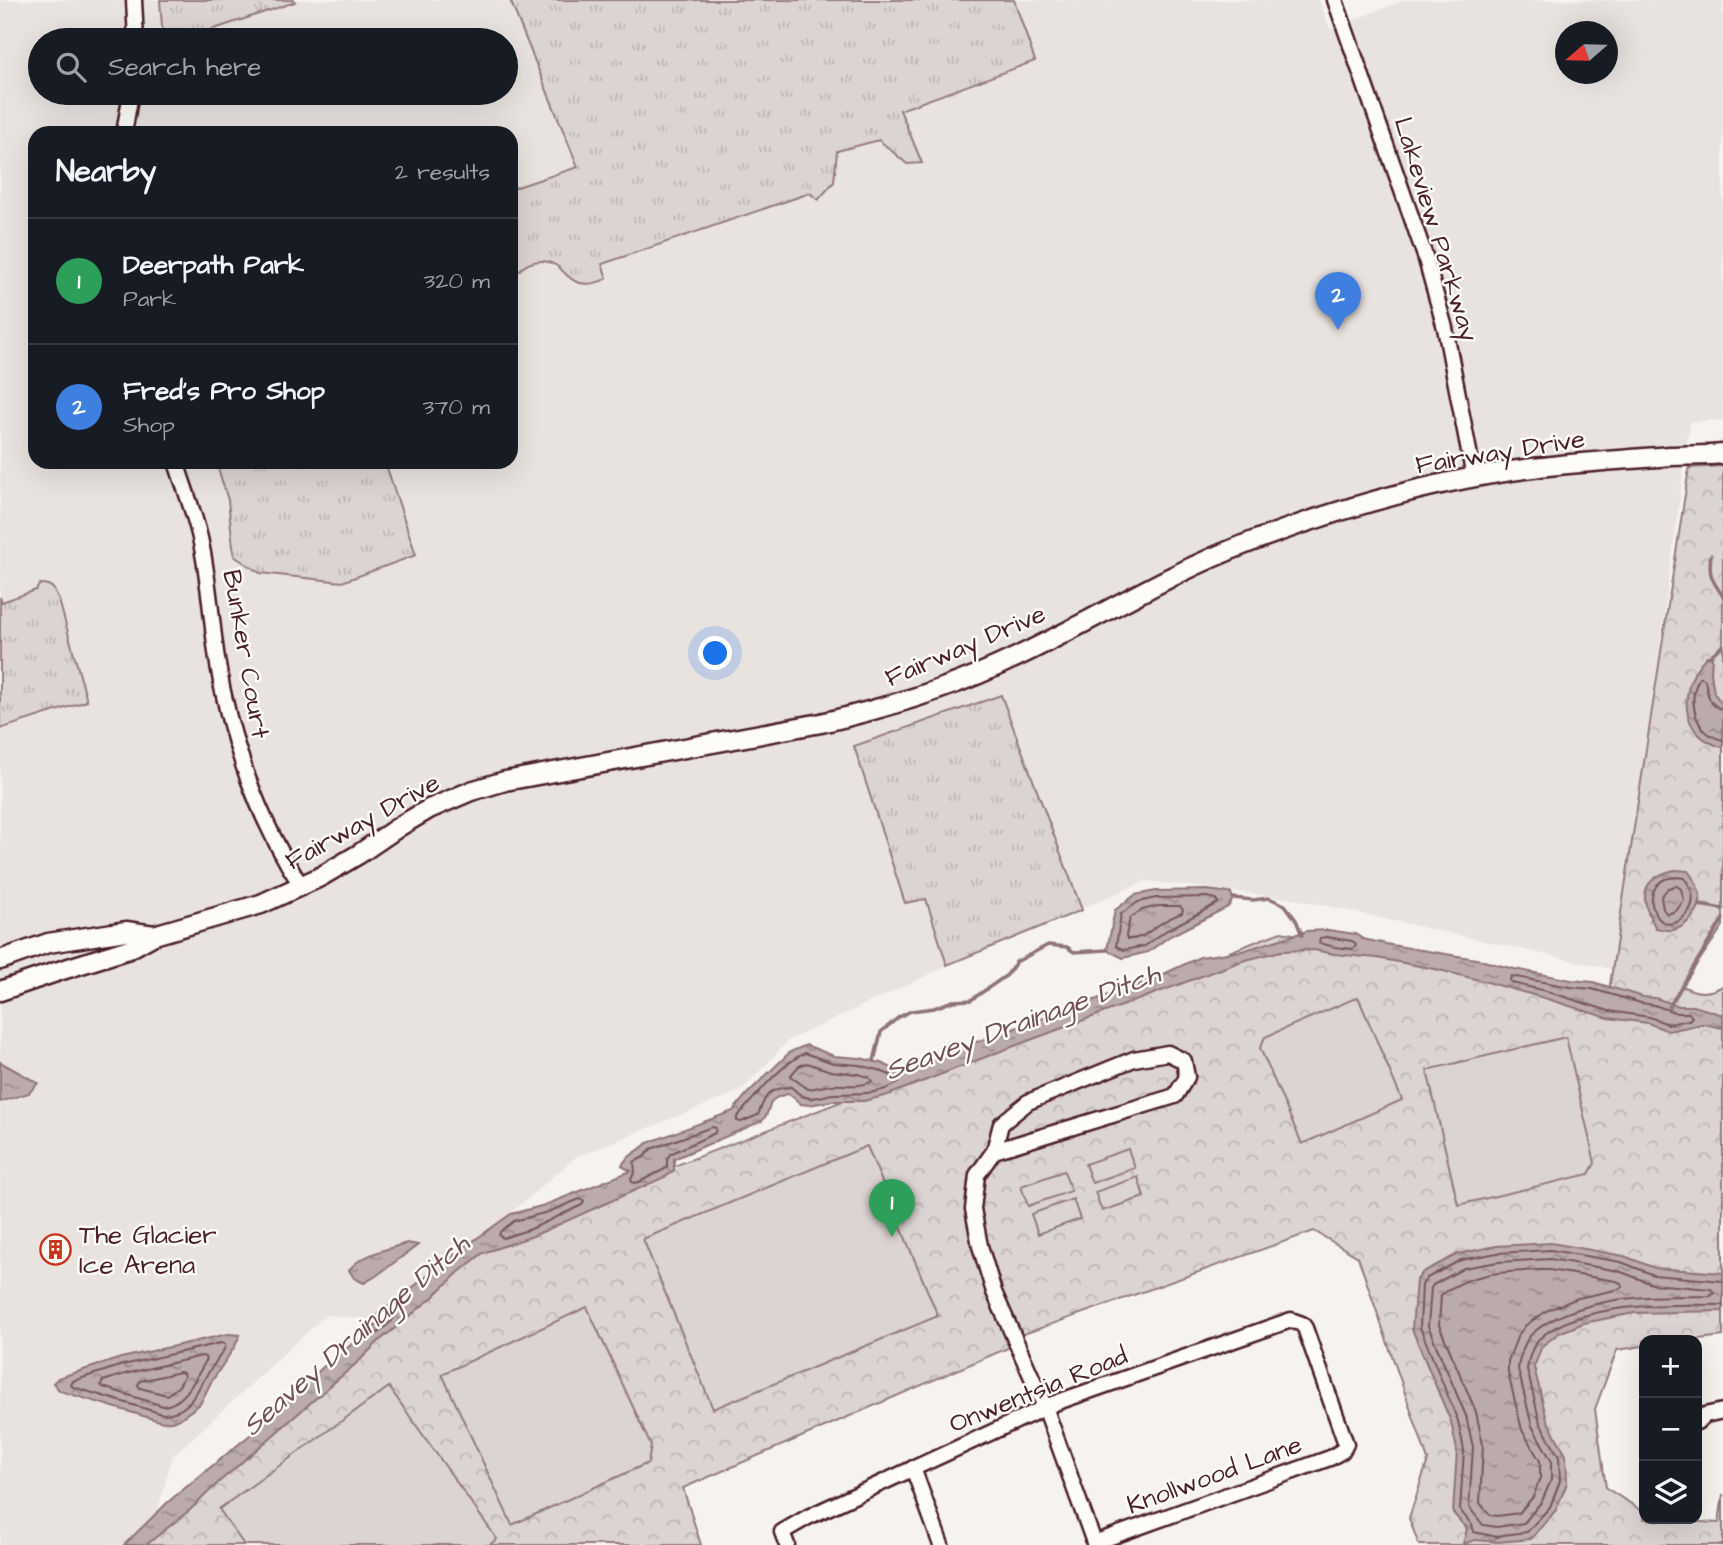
<!DOCTYPE html>
<html lang="en">
<head>
<meta charset="utf-8">
<style>
  body { margin:0; font-family:"Architects Daughter",sans-serif; background:#242831; color:#f1f3f6 }
  .controls { position:absolute; right:21px; bottom:21px; display:grid; overflow:hidden; border-radius:14px; box-shadow:0 7px 28px #0002 }
  .controls button { width:63px; height:63px; display:grid; place-items:center; padding:0; border:0; border-bottom:2px solid #363941; background:#171b24; color:#f1f3f6; font:35px sans-serif }
  .compass { position:absolute; left:1555px; top:21px; width:63px; height:63px; border-radius:50%; background:#171b24; box-shadow:0 7px 28px #0002; rotate:250deg }
  .you { position:absolute; left:716px; top:654px; width:24px; height:24px; margin:-18px; border:5px solid #fff; border-radius:50%; background:#1a73e8; box-shadow:0 0 0 10px #1a73e833 }
  .badge { display:grid; place-items:center; width:46px; height:46px; border-radius:50%; background:#c8321e; color:#fff; font-size:23px; font-weight:700 }
  .pin { position:absolute; translate:-50% -58px; filter:drop-shadow(0 2px 4px #0008) }
  .pin::after { content:''; position:absolute; top:37px; width:24px; height:21px; background:inherit; clip-path:polygon(0 0,100% 0,50% 100%) }
  .list { margin:0; padding:0; list-style:none }
  h2 { display:flex; justify-content:space-between; align-items:center; height:91px; margin:0; padding:0 28px; font-size:30px }
  h2 small { font-size:23px; font-weight:400; color:#9ea1a6 }
  .list li { display:grid; grid-template-columns:46px 1fr auto; gap:21px; align-items:center; box-sizing:border-box; height:126px; padding:0 28px; border-top:2px solid #363941 }
  .list b { display:block; font-size:26px; white-space:nowrap }
  .list p { margin:0; font-size:23px; white-space:nowrap; color:#9ea1a6 }
  .list em { font-size:23px; font-style:normal; color:#9ea1a6 }
  .icon { flex:none; width:38px; height:38px; fill:none; stroke:currentColor; stroke-width:2; stroke-linecap:round; stroke-linejoin:round }
  .map { position:relative; flex:none; width:1723px; height:1545px; overflow:hidden }
  .search { position:absolute; background:#171b24; box-shadow:0 7px 28px #0002; left:28px; top:28px; width:490px; height:77px; display:flex; align-items:center; gap:18px; box-sizing:border-box; padding:0 24px; border-radius:38px; color:#9ea1a6; font-size:26px }
  .panel { position:absolute; background:#171b24; box-shadow:0 7px 28px #0002; left:28px; top:126px; width:490px; height:343px; border-radius:21px }
  .map>svg:first-child { display:block }
</style>
</head>
<body>
<div class="map">
<svg width="1723" height="1545" viewBox="0 0 1723 1545">
  <defs>
    <pattern id="grass-tufts" width="24" height="20" patternUnits="userSpaceOnUse" patternTransform="scale(1.75)"><rect width="24" height="20" fill="#dcd4d2"/><path d="M3 7l-1-3M5 7V3M7 7l1-3M15 17l-1-3M17 17v-4M19 17l1-3" fill="none" stroke="#beb6b4"/></pattern>
    <pattern id="park-crowns" width="20" height="18" patternUnits="userSpaceOnUse" patternTransform="scale(1.75)"><rect width="20" height="18" fill="#dcd4d2"/><path d="M2 6a3 3 0 1 1 6 0M12 15a3 3 0 1 1 6 0" fill="none" stroke="#beb6b4"/></pattern>
    <pattern id="water-ripples" width="26" height="14" patternUnits="userSpaceOnUse" patternTransform="scale(1.75)"><rect width="26" height="14" fill="#bbabac"/><path d="M2 4q2-2 4 0t4 0M15 11q2-2 4 0t4 0" fill="none" stroke="#9a8b8c"/></pattern>
  </defs>
  <rect width="100%" height="100%" fill="#f6f3ef"/>
  <filter id="ink" filterUnits="userSpaceOnUse"><feTurbulence type="fractalNoise" baseFrequency=".0143" numOctaves="2"/><feDisplacementMap in="SourceGraphic" scale="14" xChannelSelector="R" yChannelSelector="G"/><feConvolveMatrix kernelMatrix="1 2 1 2 8 2 1 2 1" color-interpolation-filters="sRGB"/></filter>
  <g filter="url(#ink)">
    <!-- built -->
    <path fill="#e9e3e0" fill-rule="evenodd" d="M0,0H1319L1330,29L1405,0H1723V420L1690,422L1616,970L1294,899L1146,881L969,956L789,1040L741,1091L576,1157L384,1321L326,1315L172,1457L155,1521L122,1545H0ZM1566,32H1608V74H1566ZM40,40H506V93H40ZM35,133H511V462H35Z"/>
    <!-- grass -->
    <g fill="url(#grass-tufts)" stroke="#937a7e" stroke-width="2">
      <polygon points="160,0 294,0 295,2 181,40 163,40"/>
      <path d="M510,0H1014L1035,61L900,110L922,163L907,164L879,140L837,151L834,182L818,200L810,193L602,264L607,278C600,283 589,285 580,283C570,281 564,271 557,266C538,254 518,265 511,284V258L516,256L511,244V189L578,167Z"/>
      <polygon points="216,462 385,462 416,555 342,582 260,573 234,556 228,500"/>
      <path d="M40,584C53,584 54,589 59,600L87,701L0,729V597L2,602L36,590Z"/>
      <polygon points="1001,695 1082,910 947,965 926,899 905,903 854,746"/>
    </g>
    <!-- park -->
    <path fill="url(#park-crowns)" stroke="#937a7e" stroke-width="2" d="M1723,466V926L1682,986C1698,994 1708,994 1723,986V1336L1691,1340H1644V1346L1617,1350L1595,1409L1606,1488L1644,1512V1519L1719,1523L1723,1494V1545H1419L1409,1518L1428,1460L1358,1257L1314,1231L1018,1336L1008,1348L683,1488L701,1545H129L472,1244L1281,932L1460,962L1608,998L1689,468Z"/>
    <!-- garden -->
    <g fill="#dcd4d2" stroke="#937a7e" stroke-width="2">
      <polygon points="1358,997 1402,1100 1302,1144 1260,1048 1265,1037"/>
      <polygon points="1566,1037 1595,1163 1589,1174 1458,1205 1427,1070"/>
      <polygon points="867,1146 938,1316 713,1409 643,1239"/>
      <polygon points="1128,1149 1135,1168 1092,1183 1085,1164"/>
      <polygon points="1064,1171 1071,1191 1028,1206 1021,1186"/>
      <polygon points="1138,1177 1144,1197 1102,1211 1095,1192"/>
      <polygon points="1073,1199 1080,1219 1038,1234 1031,1214"/>
      <polygon points="587,1307 651,1446 648,1463 512,1525 442,1374"/>
      <polygon points="389,1387 497,1539 489,1545 244,1545 219,1509"/>
    </g>
    <!-- water -->
    <g fill="url(#water-ripples)" stroke="#8e7378" stroke-width="2">
      <path d="M1707,656L1712,657L1711,673L1714,693L1723,705V747C1677,737 1678,684 1707,656Z"/>
      <path d="M1675,870L1688,871C1694,879 1702,892 1700,902C1698,914 1684,928 1673,930C1668,931 1661,929 1656,928C1639,900 1639,878 1675,870Z"/>
      <polygon points="1207,890 1231,893 1233,899 1228,907 1170,936 1148,952 1123,958 1107,950 1115,910 1135,895 1156,891"/>
      <path d="M1328,930L1355,934L1363,939L1391,945L1476,959L1510,968L1571,980L1593,982L1643,997L1655,998L1679,1006H1694L1723,1015V1028L1703,1024L1668,1031L1648,1023L1608,1018L1544,998L1487,982L1435,969L1377,958L1334,954L1314,950L1281,951L1242,961L1001,1051L888,1095L864,1101H832L809,1105L801,1104L789,1094C762,1099 775,1107 762,1121L674,1159V1170L667,1176L533,1236L483,1253L459,1272L433,1297L379,1341L359,1361L219,1482L190,1510L146,1545H124L168,1502L261,1426L322,1368L352,1344L364,1326L455,1254L511,1214L545,1205L631,1171L625,1168L622,1165C628,1154 639,1152 647,1143L733,1111L747,1094L790,1052L806,1045L834,1056L860,1058L881,1063L901,1072L931,1058L1151,980L1200,957L1242,951L1307,931Z"/>
      <polygon points="0,1062 38,1083 29,1093 0,1102"/>
      <path d="M407,1243L418,1245L376,1276L364,1283L354,1278L349,1270C359,1255 391,1248 407,1243Z"/>
      <polygon points="1551,1243 1624,1256 1655,1268 1723,1273 1723,1311 1634,1313 1584,1323 1559,1333 1542,1346 1534,1367 1547,1420 1566,1455 1567,1483 1556,1510 1531,1539 1498,1542 1475,1540 1463,1544 1467,1529 1453,1513 1457,1450 1451,1422 1412,1329 1416,1281 1423,1272 1458,1254 1496,1246"/>
      <polygon points="228,1334 240,1335 235,1346 210,1384 200,1404 178,1420 163,1422 60,1391 53,1383 58,1378 121,1358"/>
    </g>
    <g fill="none" stroke-linecap="round" stroke-linejoin="round">
      <!-- shore -->
      <g stroke="#77575f" stroke-width="2">
        <path d="M1723,709C1709,708 1707,692 1705,680L1702,678H1699C1687,702 1695,734 1723,740"/>
        <path d="M1676,877L1684,878C1691,886 1696,898 1690,909C1664,950 1634,894 1665,879C1665,879 1675,877 1676,877Z"/>
        <polygon points="1677,886 1681,889 1684,900 1676,911 1667,914 1663,909 1661,897 1668,888"/>
        <polygon points="1206,897 1216,899 1218,903 1167,930 1145,946 1124,950 1116,946 1121,914 1138,902 1156,898"/>
        <path d="M1158,906H1180L1183,910L1182,913C1174,916 1166,920 1160,924C1148,932 1141,940 1127,939L1126,936L1130,918L1142,910Z"/>
        <polygon points="1327,937 1352,941 1355,943 1356,946 1352,949 1335,947 1319,943 1320,938"/>
        <polygon points="1511,976 1570,987 1592,989 1641,1003 1654,1005 1677,1013 1689,1013 1692,1017 1689,1020 1668,1024 1649,1017 1609,1011 1546,991 1512,983 1510,980"/>
        <path d="M805,1053L833,1063L859,1065L878,1070L897,1078L899,1082C880,1096 855,1093 833,1094C825,1095 812,1100 805,1097C800,1096 795,1090 791,1087C768,1088 765,1096 758,1115L741,1122L737,1121V1117C755,1097 781,1064 805,1053Z"/>
        <path d="M807,1063L831,1071L857,1074L869,1077L872,1081C861,1088 845,1084 832,1085C824,1086 816,1088 808,1089L790,1076L799,1066Z"/>
        <polygon points="712,1127 716,1128 715,1133 670,1154 667,1159 667,1167 663,1170 639,1182 634,1183 632,1182 631,1179 635,1172 634,1162 644,1157 651,1149"/>
        <polygon points="580,1199 584,1201 582,1205 531,1229 503,1238 499,1235 500,1232 514,1221 548,1212"/>
        <path d="M1550,1259L1619,1271L1652,1284L1711,1289L1714,1293L1711,1296C1685,1297 1659,1295 1634,1298C1603,1300 1555,1312 1532,1334C1524,1341 1519,1359 1518,1369L1532,1426L1551,1460V1480L1542,1501L1524,1523L1497,1527L1483,1525L1469,1507L1473,1447L1466,1416L1428,1326L1431,1288L1433,1285L1464,1268L1498,1262Z"/>
        <path d="M1549,1270L1616,1281L1621,1283L1623,1287L1620,1289L1578,1298L1548,1310L1526,1325L1518,1335L1508,1361V1373L1522,1430L1540,1461V1478L1533,1497L1519,1513L1497,1516L1490,1515L1480,1503L1483,1445L1476,1412L1439,1325L1441,1295C1472,1271 1511,1271 1549,1270Z"/>
        <path d="M1723,1281L1654,1275L1621,1262L1550,1250L1497,1253L1461,1260L1427,1278L1422,1285L1420,1327L1458,1421L1464,1450L1460,1510L1472,1525L1474,1532L1497,1537L1503,1535L1527,1532L1550,1507L1560,1481L1559,1457L1540,1423L1527,1369C1528,1360 1532,1346 1539,1339C1579,1302 1671,1304 1723,1305"/>
        <polygon points="390,1315 393,1318 392,1321 372,1338 368,1337 367,1334 369,1330"/>
        <path d="M221,1343L225,1344V1348C218,1359 210,1370 203,1381C193,1399 186,1413 163,1414L73,1387L71,1385L73,1381L123,1365Z"/>
        <path d="M202,1356L205,1357L206,1361C195,1378 186,1404 163,1406L103,1387L101,1385L103,1381L125,1374Z"/>
        <polygon points="180,1372 183,1373 184,1376 179,1386 167,1395 140,1388 138,1385 140,1381"/>
      </g>
      <!-- stream -->
      <g stroke="#8e7378" stroke-width="3.5">
        <path d="M1711,555C1708,574 1712,581 1723,596"/>
        <polyline points="1709,657 1723,645"/>
        <polyline points="1233,898 1253,900 1269,898 1285,905 1296,920 1302,935"/>
        <polyline points="1699,905 1723,909"/>
        <polyline points="1669,1007 1723,919"/>
        <polyline points="874,1061 881,1032 899,1017 911,1011 934,1008 953,1001 971,1000 1007,975 1016,962 1048,945 1067,947 1074,952 1107,950"/>
      </g>
      <defs>
        <g id="minor">
          <polyline points="134,0 136,40"/>
          <polyline points="1335,0 1425,256 1445,328 1474,477"/>
          <polyline points="124,133 131,93"/>
          <path d="M176,462C184,487 194,512 200,538C209,578 211,619 217,659C229,737 258,820 302,887"/>
          <polyline points="994,1151 1001,1124 1028,1102 1134,1059 1168,1053 1184,1061 1187,1077 1175,1096 994,1151 977,1175 973,1209 980,1246 994,1292 1045,1407 1095,1545"/>
          <polyline points="1697,1422 1705,1415 1723,1411"/>
          <polyline points="913,1468 941,1545"/>
          <polyline points="787,1545 782,1532 808,1517 1055,1403 1291,1320 1302,1324 1305,1328 1346,1444 1342,1451 1330,1458 1094,1543"/>
        </g>
        <g id="major">
          <polyline points="0,960 48,943 126,931 154,935"/>
          <path d="M0,991L59,971L129,949L154,935L261,904L320,877L359,854L400,826L429,809L471,791L505,781L821,723C882,709 940,692 997,666C1082,628 1161,576 1248,543C1340,508 1435,480 1533,468C1579,462 1625,460 1670,456C1688,455 1705,456 1723,454"/>
        </g>
      </defs>
      <!-- minor casing -->
      <use href="#minor" stroke="#4a1f2b" stroke-width="19"/>
      <!-- major casing -->
      <use href="#major" stroke="#4a1f2b" stroke-width="23"/>
      <!-- minor -->
      <use href="#minor" stroke="#fdfcf7" stroke-width="14"/>
      <!-- major -->
      <use href="#major" stroke="#fdfcf7" stroke-width="18"/>
    </g>
  </g>
  <!-- icons -->
  <defs>
    <symbol id="building-ring" viewBox="-11 -11 22 22"><circle r="9.5" fill="#fdfcf7" stroke="#c8321e" stroke-width="1.5"/><path d="M-4-6H4V6H1V3H-1V6H-4ZM-2.5-4.3h1.7v1.8h-1.7ZM.8-4.3h1.7v1.8H.8ZM-2.5-1h1.7V.8h-1.7ZM.8-1h1.7V.8H.8Z" fill="#c8321e"/></symbol>
  </defs>
  <g fill-rule="evenodd">
    <use href="#building-ring" x="38" y="1232" width="35" height="35"/>
  </g>
  <g text-anchor="middle" stroke-width="5" stroke-linejoin="round" paint-order="stroke">
    <!-- street labels -->
    <g font-size="26" fill="#4a1f2b" stroke="#fdfcf7">
      <text transform="translate(1437 229) rotate(73)" y="9">Lakeview Parkway</text>
      <text transform="translate(1500 451) rotate(-9)" y="9">Fairway Drive</text>
      <text transform="translate(965 645) rotate(-23)" y="9">Fairway Drive</text>
      <text transform="translate(247 654) rotate(80)" y="9">Bunker Court</text>
      <text transform="translate(362 821) rotate(-29)" y="9">Fairway Drive</text>
      <text transform="translate(1038 1389) rotate(-22)" y="9">Onwentsia Road</text>
      <text transform="translate(1214 1474) rotate(-20)" y="9">Knollwood Lane</text>
    </g>
    <!-- poi labels -->
    <g font-size="26" fill="#4a1f2b" stroke="#fdfcf7" text-anchor="start">
      <text x="79" y="1243">The Glacier<tspan x="79" dy="30">Ice Arena</tspan></text>
    </g>
    <!-- water labels -->
    <g font-size="28" font-style="italic" fill="#725058" stroke="#fdfcf7">
      <text transform="translate(1022 1021) rotate(-20)" y="10">Seavey Drainage Ditch</text>
      <text transform="translate(355 1334) rotate(-41)" y="10">Seavey Drainage Ditch</text>
    </g>
  </g>
</svg>
<div class="controls">
<button>+</button>
<button>−</button>
<button><svg class="icon" aria-label="layers" viewBox="0 0 24 24"><path d="M12 4l9 5-9 5-9-5zM3 14l9 5 9-5"/></svg></button>
</div>
<svg class="compass" viewBox="-18 -18 36 36"><path d="M0-13l5 13h-10z" fill="#e53935"/><path d="M0 13l5-13h-10z" fill="#9ea1a6"/></svg>
<div class="you"></div>
<div class="pin badge" style="left:892px;top:1237px;background:#2e9e5b">1</div>
<div class="pin badge" style="left:1338px;top:330px;background:#3f7fe0">2</div>
<div class="search"><svg class="icon" aria-label="search" viewBox="0 0 24 24"><circle cx="10" cy="10" r="6"/><path d="M15 15l6 6"/></svg>Search here</div>
<section class="panel">
<h2>Nearby<small>2 results</small></h2>
<ul class="list">
<li><span class="badge" style="background:#2e9e5b">1</span><div><b>Deerpath Park</b><p>Park</p></div><em>320 m</em></li>
<li><span class="badge" style="background:#3f7fe0">2</span><div><b>Fred's Pro Shop</b><p>Shop</p></div><em>370 m</em></li>
</ul>
</section>
</div>
</body>
</html>
